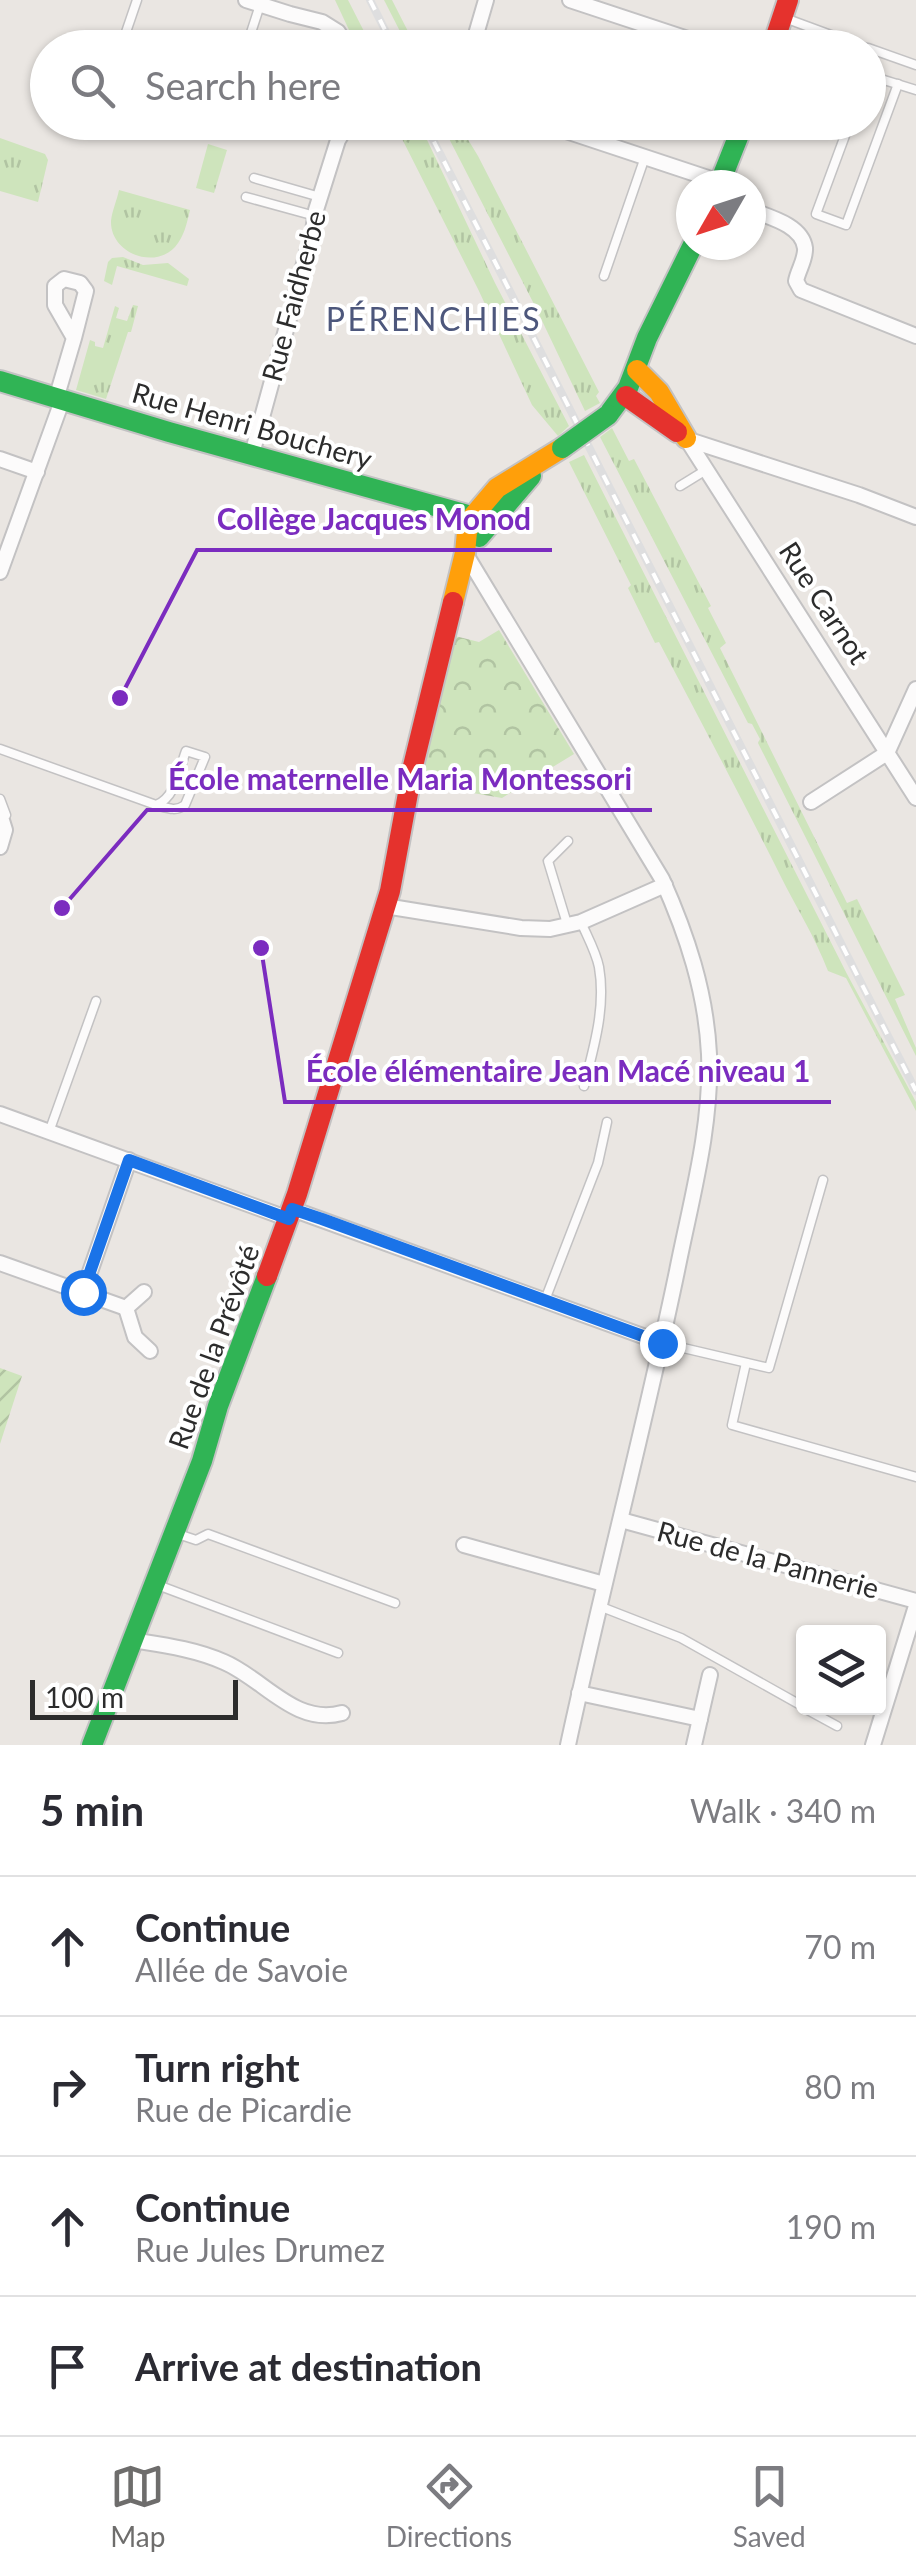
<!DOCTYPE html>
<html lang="en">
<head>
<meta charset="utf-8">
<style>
  body { margin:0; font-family:Lato,sans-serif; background:#f7f7f7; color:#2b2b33 }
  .controls { position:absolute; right:30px; bottom:30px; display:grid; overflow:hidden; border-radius:10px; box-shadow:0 2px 8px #0004 }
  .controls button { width:90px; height:90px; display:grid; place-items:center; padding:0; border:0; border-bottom:2px solid #e1e1e2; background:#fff; color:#2b2b33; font:50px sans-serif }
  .compass { position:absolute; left:676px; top:170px; width:90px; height:90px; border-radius:50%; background:#fff; box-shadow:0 2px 8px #0004; rotate:231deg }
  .scale { position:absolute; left:30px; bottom:25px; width:208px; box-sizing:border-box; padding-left:10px; border:5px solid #2c2c2c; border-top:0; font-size:28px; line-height:35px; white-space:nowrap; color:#2c2c2c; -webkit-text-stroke:8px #fff; paint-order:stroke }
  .stop { position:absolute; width:30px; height:30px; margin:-22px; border:8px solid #1a73e8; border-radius:50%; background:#fff }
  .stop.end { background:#1a73e8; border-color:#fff; box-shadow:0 2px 10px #0008 }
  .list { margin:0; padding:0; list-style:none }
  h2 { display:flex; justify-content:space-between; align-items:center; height:130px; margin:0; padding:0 40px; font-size:42px }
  h2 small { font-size:32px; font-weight:400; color:#7c7c81 }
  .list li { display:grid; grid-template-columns:65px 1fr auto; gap:30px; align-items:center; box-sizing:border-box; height:140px; padding:0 40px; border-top:2px solid #e1e1e2 }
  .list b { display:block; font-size:38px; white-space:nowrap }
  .list p { margin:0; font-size:32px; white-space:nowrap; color:#7c7c81 }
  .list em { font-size:32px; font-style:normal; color:#7c7c81 }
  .icon { flex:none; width:55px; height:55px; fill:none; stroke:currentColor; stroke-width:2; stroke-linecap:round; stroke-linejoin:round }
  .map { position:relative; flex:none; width:916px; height:1745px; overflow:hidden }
  .search { position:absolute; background:#fff; box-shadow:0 2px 8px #0004; left:30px; right:30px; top:30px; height:110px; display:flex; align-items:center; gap:25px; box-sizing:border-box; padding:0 35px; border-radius:55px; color:#7c7c81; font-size:38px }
  .sheet { height:690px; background:#fff }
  nav { display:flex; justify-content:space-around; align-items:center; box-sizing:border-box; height:140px; border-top:2px solid #e1e1e2; background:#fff; font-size:28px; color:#7c7c81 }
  nav a { display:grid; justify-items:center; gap:5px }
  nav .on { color:#6e6d6c }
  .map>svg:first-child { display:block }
</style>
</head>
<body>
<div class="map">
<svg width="916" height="1745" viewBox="0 0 916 1745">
  <defs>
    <pattern id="grass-tufts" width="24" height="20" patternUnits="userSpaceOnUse" patternTransform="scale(2.5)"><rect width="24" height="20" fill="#cee4bc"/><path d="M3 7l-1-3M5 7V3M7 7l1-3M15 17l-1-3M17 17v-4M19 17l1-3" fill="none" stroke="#b1c4a2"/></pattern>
    <pattern id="park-crowns" width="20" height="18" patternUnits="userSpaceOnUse" patternTransform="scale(2.5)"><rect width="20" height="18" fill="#cee4bc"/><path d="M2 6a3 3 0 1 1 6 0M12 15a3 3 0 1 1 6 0" fill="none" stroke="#b1c4a2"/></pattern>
    <pattern id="garden-furrows" width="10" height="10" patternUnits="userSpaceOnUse" patternTransform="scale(2.5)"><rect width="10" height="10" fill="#cee4bc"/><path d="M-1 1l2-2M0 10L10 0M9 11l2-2" fill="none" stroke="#b1c4a2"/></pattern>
  </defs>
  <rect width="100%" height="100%" fill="#eae6e2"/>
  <!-- grass -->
  <g fill="url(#grass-tufts)">
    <polygon points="335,0 348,0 372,47 357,47"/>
    <polygon points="384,0 392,0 416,47 408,47"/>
    <polygon points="394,123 412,124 419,123 495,283 569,426 558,436 532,405 478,289"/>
    <polygon points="441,123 458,123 478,156 599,392 596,396 600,403 585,411 535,306"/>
    <polygon points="0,138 45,154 48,160 38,202 0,191"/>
    <polygon points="208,144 227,150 214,193 196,188"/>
    <path d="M119,190L190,210C187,223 184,237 175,247C154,270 110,253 111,221C112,211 117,200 119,190Z"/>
    <polygon points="123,257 143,265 168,263 189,279 187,286 117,266 112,285 104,281 108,262 112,258"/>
    <polygon points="133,305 138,306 131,332 128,332 106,399 76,390 90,340 95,342 95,346 103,348 115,306 119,308 116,318 127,321"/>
    <polygon points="612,428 629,461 634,459 711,606 708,608 726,643 720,648 847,903 857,899 905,995 895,999 916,1048 916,1056 758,743 760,739 752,724 748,723 600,437"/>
    <path d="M584,455L847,974L916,1102V1111L846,978L828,971C815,937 796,907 780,875C741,797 700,720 659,642L655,643L628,588L631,585L569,462Z"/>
  </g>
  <!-- park -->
  <polygon fill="url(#park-crowns)" points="499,630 574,754 502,798 420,784 455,636 479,642"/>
  <!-- garden -->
  <polygon fill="url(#garden-furrows)" points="0,1368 22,1376 0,1444"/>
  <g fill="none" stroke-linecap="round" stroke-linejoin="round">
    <defs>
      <g id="lane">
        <polyline points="137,0 123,41 144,48"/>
        <polyline points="782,17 866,48"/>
        <polyline points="246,48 260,5"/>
        <polyline points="809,48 815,30"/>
        <polyline points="868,48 916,65"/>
        <polyline points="868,75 916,90"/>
        <polyline points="850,122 816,214 846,225 898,84"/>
        <polyline points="254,178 320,197"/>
        <polyline points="246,197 315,216"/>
        <polyline points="604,276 645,157"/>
        <polyline points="680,486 706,470"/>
        <path d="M0,749L156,805C167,808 176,812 185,805L205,757L186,751C179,769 176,798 156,805"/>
        <polyline points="0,799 6,815"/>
        <path d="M581,922C587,936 596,952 599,967C606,1007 594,1047 584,1086"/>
        <polyline points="568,927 548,861 568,841"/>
        <polyline points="49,1132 96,1001"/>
        <polyline points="545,1300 598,1163 607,1122"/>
        <polyline points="662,1343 769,1368 823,1180"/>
        <polyline points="746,1363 732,1425 916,1477"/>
        <polyline points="178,1534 196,1540 208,1534 395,1603"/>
        <polyline points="155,1584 338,1653"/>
        <polyline points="599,1606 681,1638 804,1707"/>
        <polyline points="804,1708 837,1726"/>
      </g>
      <g id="street">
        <polyline points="246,0 290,14 322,22 338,32 348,48"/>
        <polyline points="570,0 715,48"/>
        <polyline points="472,48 486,0"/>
        <polyline points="539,122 720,182"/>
        <path d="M751,210C769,217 802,225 805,248C806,259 798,270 796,281L801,290L916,336"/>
        <polyline points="56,399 74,338 55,305 55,286 64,279 80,283 86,291 74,338"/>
        <polyline points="686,438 916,798"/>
        <polyline points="686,439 859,495 916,517"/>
        <polyline points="252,454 313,231 316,210 338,140 349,122"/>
        <polyline points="0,459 37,472"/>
        <path d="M465,553L662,879C687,935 706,992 709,1054C712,1127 691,1200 677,1271C644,1430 602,1587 568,1745"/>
        <polyline points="0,572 62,401"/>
        <polyline points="811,802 887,753 916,689"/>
        <polyline points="0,814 5,830 0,847"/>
        <polyline points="385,906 521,928 550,929 581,922 665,885"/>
        <polyline points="0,1114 289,1219"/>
        <polyline points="292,1209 662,1343"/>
        <polyline points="0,1263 126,1308"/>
        <polyline points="83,1292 129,1160"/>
        <polyline points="144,1292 126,1308 135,1337 150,1351"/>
        <polyline points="621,1520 916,1601"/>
        <polyline points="464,1545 604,1584"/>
        <path d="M132,1640C163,1645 195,1649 224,1662C264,1679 295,1726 342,1713"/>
        <polyline points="579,1693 700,1719"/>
        <polyline points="694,1745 710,1675"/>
        <polyline points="873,1745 916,1606"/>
      </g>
      <g id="fast">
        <polyline points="719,185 744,122"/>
        <polyline points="0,381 169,432 471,516 487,527"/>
        <polyline points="608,415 628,388 647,338 693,245"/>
        <polyline points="479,537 531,476"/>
        <polyline points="92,1745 202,1461 218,1406 267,1276"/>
      </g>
      <g id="slow">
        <polyline points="637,370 659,392 686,438"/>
        <polyline points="453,602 465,553 467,532 474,515 497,488 562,448"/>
      </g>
      <g id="jam">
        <polyline points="772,48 788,0"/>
        <polyline points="626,396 677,432"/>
        <polyline points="267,1276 297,1194 390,891 413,766 453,602"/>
      </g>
    </defs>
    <!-- lane casing -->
    <use href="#lane" stroke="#c3c2c3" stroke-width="11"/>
    <!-- street casing -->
    <use href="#street" stroke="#c3c2c3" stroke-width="18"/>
    <!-- fast casing -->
    <use href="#fast" stroke="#c3c2c3" stroke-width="24"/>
    <!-- slow casing -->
    <use href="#slow" stroke="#c3c2c3" stroke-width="24"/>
    <!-- jam casing -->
    <use href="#jam" stroke="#c3c2c3" stroke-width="24"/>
    <!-- lane -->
    <use href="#lane" stroke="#fcfbfb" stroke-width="8"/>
    <!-- street -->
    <use href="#street" stroke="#fcfbfb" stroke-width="14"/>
    <!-- fast -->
    <use href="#fast" stroke="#30b455" stroke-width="20"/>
    <!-- slow -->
    <use href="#slow" stroke="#ff9f0a" stroke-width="20"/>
    <!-- jam -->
    <use href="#jam" stroke="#e5322d" stroke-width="20"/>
    <defs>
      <g id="rail">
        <polyline points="370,0 394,48"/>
        <polyline points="424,122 916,1091"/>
      </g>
    </defs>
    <!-- rail casing -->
    <use href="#rail" stroke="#dededf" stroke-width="8"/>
    <!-- rail -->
    <use href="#rail" stroke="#fff" stroke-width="4" stroke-dasharray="11" stroke-linecap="butt"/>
    <defs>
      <polyline id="fast-bridge" points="562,448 608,415"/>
    </defs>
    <!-- fast-bridge casing -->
    <use href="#fast-bridge" stroke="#c3c2c3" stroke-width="24" stroke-linecap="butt"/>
    <!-- fast-bridge -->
    <use href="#fast-bridge" stroke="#30b455" stroke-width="20"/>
  </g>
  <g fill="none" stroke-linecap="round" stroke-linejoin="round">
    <!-- route -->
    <polyline stroke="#1a73e8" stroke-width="12" points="83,1292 129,1160 289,1219 292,1209 322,1219 662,1343"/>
  </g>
  <g text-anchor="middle" stroke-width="8" stroke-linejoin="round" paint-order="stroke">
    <!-- street labels -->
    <g font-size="28" fill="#2c2c2c" stroke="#fff">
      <text transform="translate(294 296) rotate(-75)" y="10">Rue Faidherbe</text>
      <text transform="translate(252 426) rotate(16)" y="10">Rue Henri Bouchery</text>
      <text transform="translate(824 603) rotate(57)" y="10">Rue Carnot</text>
      <text transform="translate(214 1347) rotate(-70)" y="10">Rue de la Prévôté</text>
      <text transform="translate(768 1560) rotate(15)" y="10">Rue de la Pannerie</text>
    </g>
    <!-- quarter labels -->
    <g font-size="32" letter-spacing="2.5" fill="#4d577c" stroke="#fff">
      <text x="434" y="331">PÉRENCHIES</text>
    </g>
  </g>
  <!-- callouts -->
  <path fill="none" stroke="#7b2cbf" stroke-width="4" d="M120 698L197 550H552M62 908L147 810H652M261 948L285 1102H831"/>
  <g fill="#7b2cbf" stroke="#fff" stroke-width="4">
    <circle cx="120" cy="698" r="10"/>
    <circle cx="62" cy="908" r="10"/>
    <circle cx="261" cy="948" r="10"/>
  </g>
  <g font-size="30" text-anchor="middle" font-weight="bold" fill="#7b2cbf" stroke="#fff" stroke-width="8" stroke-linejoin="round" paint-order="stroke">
    <text x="374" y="530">Collège Jacques Monod</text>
    <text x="400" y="790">École maternelle Maria Montessori</text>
    <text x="558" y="1082">École élémentaire Jean Macé niveau 1</text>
  </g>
</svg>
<div class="controls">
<button><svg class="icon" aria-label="layers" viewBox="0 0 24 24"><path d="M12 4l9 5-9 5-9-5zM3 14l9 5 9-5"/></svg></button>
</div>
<svg class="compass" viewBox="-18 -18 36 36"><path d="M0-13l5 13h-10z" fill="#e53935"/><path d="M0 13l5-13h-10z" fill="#7c7c81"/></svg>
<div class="scale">100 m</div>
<div class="stop" style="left:83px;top:1292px"></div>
<div class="stop end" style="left:662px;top:1343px"></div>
<div class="search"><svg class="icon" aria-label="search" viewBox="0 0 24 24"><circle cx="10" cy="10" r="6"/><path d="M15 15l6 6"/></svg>Search here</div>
</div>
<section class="sheet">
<h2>5 min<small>Walk · 340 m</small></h2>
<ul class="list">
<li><svg class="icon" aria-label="ahead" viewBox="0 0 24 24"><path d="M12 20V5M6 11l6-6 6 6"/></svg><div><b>Continue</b><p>Allée de Savoie</p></div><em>70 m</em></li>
<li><svg class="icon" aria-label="right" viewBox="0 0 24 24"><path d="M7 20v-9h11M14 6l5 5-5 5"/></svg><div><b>Turn right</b><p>Rue de Picardie</p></div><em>80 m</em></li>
<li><svg class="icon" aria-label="ahead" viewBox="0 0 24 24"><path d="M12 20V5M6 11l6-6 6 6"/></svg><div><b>Continue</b><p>Rue Jules Drumez</p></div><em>190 m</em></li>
<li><svg class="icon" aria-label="arrive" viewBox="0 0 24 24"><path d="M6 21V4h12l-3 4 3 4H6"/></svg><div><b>Arrive at destination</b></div></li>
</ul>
</section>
<nav>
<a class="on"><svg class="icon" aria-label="map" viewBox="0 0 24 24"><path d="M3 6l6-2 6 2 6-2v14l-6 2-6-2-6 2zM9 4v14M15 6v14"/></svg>Map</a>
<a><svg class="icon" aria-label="directions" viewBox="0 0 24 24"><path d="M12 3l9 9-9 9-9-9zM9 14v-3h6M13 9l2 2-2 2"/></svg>Directions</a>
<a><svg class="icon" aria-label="saved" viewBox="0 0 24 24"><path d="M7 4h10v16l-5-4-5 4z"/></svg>Saved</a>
</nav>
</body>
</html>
